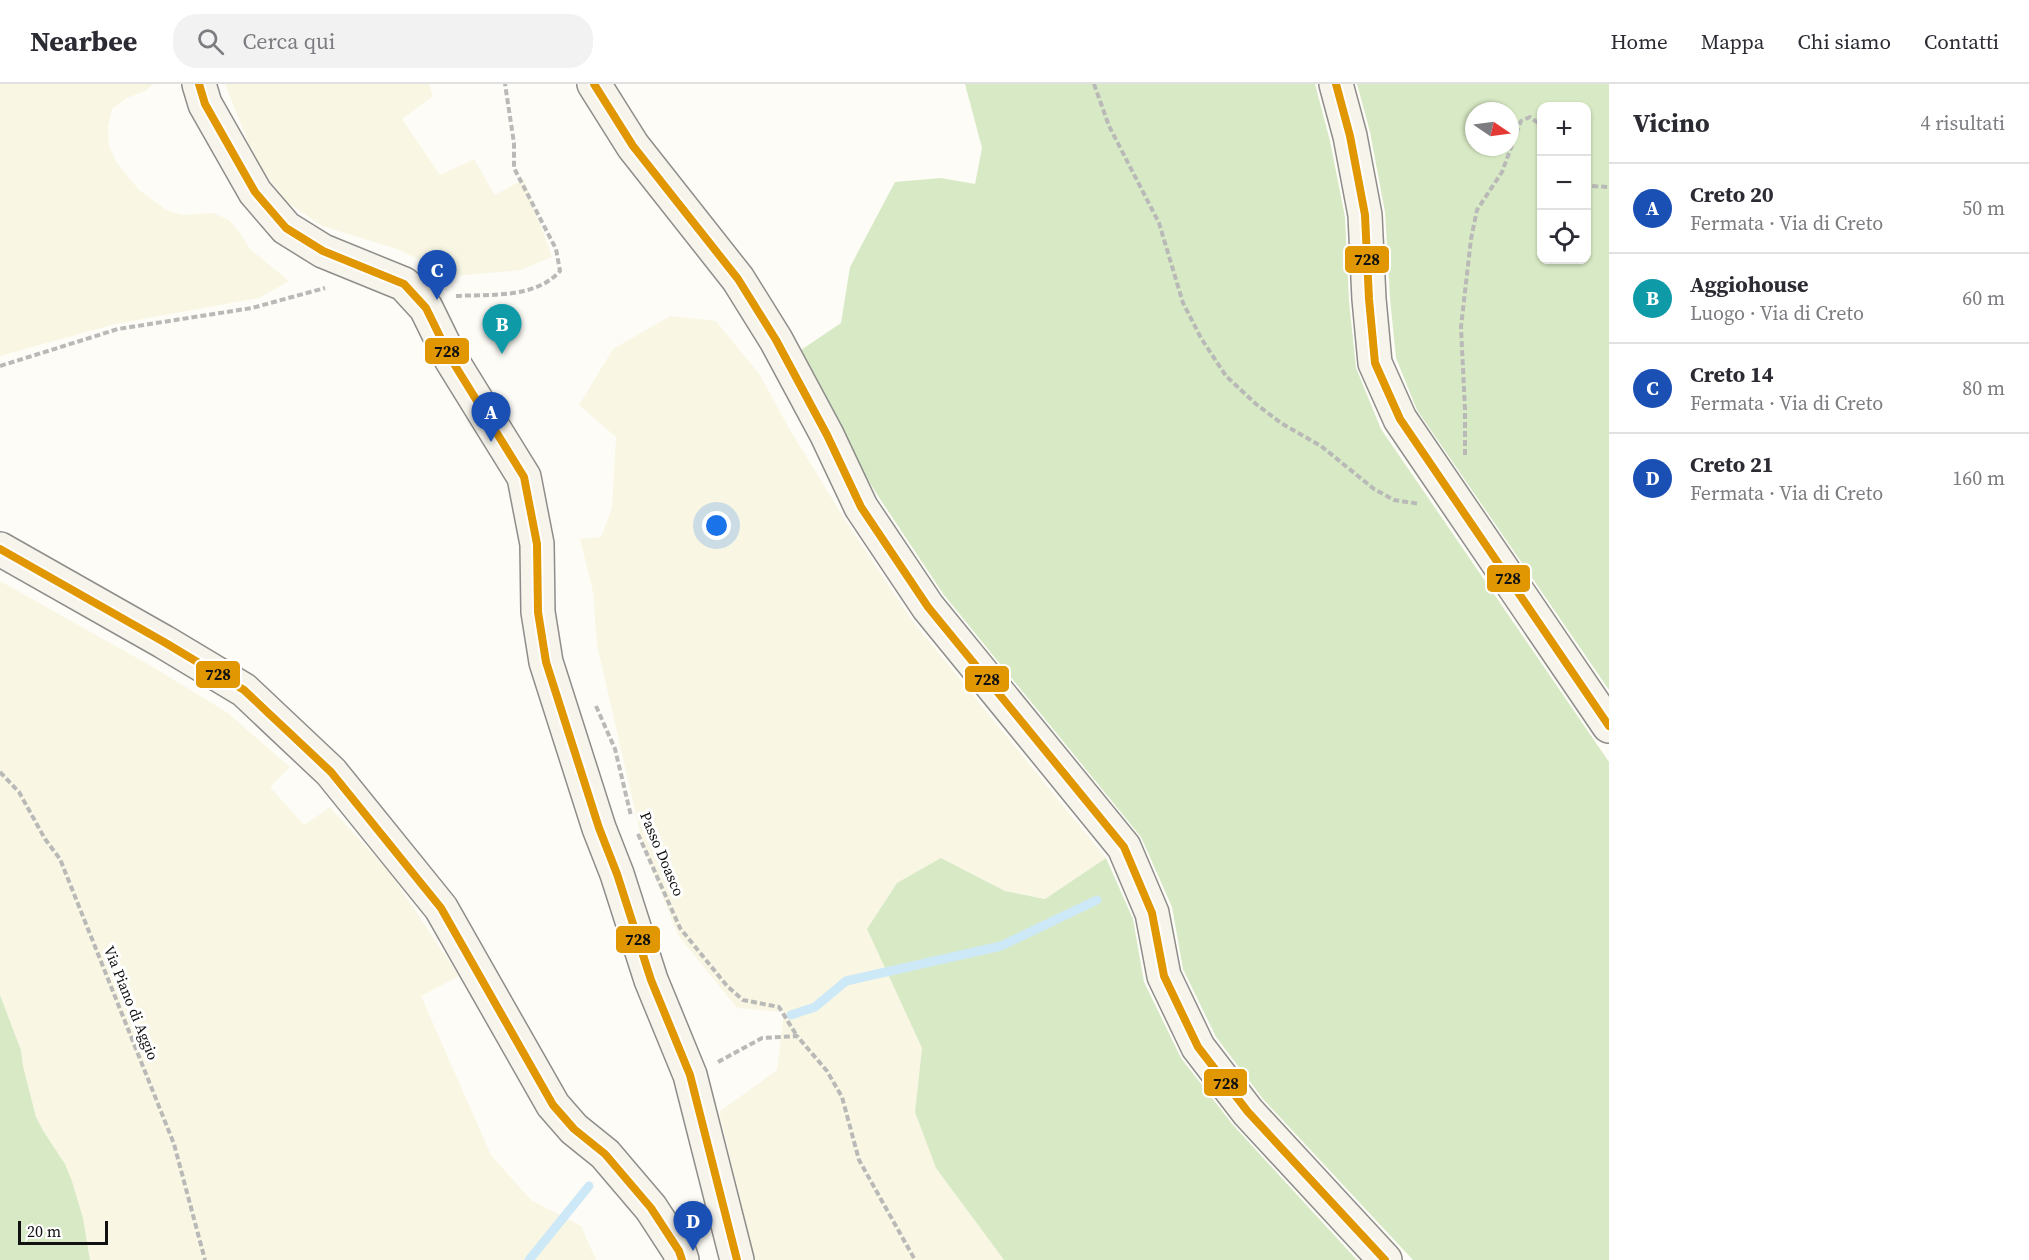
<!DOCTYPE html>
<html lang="it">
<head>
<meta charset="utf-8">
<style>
  body { margin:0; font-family:"Source Serif 4",serif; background:#f2f2f3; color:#2b2b33 }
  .controls { position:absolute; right:18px; top:18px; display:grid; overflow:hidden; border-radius:12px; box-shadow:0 2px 4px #0004 }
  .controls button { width:54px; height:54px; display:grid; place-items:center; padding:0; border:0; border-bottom:2px solid #e1e1e2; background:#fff; color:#2b2b33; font:30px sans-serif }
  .compass { position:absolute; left:1465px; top:18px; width:54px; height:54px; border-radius:50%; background:#fff; box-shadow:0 2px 4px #0004; rotate:103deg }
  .scale { position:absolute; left:18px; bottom:15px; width:90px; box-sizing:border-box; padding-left:6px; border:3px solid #111; border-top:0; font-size:16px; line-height:21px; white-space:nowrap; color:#111; -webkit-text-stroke:4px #fff; paint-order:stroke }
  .you { position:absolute; left:717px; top:442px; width:21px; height:21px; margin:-15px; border:4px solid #fff; border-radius:50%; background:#1a73e8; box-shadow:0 0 0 9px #1a73e833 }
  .badge { display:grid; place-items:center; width:39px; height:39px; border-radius:50%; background:#0b8043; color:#fff; font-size:20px; font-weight:700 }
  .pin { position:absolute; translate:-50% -50px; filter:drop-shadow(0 2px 3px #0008) }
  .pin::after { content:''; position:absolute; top:32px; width:21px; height:18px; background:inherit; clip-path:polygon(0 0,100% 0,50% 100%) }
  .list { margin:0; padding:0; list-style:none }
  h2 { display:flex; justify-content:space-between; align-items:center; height:78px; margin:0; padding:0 24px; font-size:26px }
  h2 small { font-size:20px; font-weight:400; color:#7c7c81 }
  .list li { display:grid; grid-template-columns:39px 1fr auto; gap:18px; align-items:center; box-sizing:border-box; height:90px; padding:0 24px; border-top:2px solid #e1e1e2 }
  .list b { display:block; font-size:22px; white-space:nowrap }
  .list p { margin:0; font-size:20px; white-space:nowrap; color:#7c7c81 }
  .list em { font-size:20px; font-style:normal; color:#7c7c81 }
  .icon { flex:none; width:33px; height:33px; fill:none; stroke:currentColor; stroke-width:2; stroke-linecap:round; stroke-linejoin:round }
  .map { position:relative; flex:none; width:1609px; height:1176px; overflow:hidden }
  header { display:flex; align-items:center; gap:36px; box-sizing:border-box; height:84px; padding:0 30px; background:#fff; border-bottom:2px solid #e1e1e2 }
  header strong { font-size:28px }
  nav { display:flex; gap:33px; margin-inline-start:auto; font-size:21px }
  .search { width:420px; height:54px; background:#f2f2f3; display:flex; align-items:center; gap:15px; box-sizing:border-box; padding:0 21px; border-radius:24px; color:#7c7c81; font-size:22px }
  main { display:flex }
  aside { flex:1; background:#fff }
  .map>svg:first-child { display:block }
</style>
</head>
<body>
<header>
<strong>Nearbee</strong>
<div class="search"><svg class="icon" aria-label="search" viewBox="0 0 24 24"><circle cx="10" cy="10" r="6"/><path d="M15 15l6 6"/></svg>Cerca qui</div>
<nav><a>Home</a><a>Mappa</a><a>Chi siamo</a><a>Contatti</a></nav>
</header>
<main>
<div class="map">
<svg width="1609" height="1176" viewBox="0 0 1609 1176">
  <rect width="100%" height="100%" fill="#fdfcf7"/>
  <!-- farmland -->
  <g fill="#f9f7e4">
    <polygon points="0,0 154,0 145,7 127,14 112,25 108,44 109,62 117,79 139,106 166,126 182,131 213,129 229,136 240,149 249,164 289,197 259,214 115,240 0,272"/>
    <polygon points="225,0 429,0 433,12 402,35 440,91 474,75 495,111 524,95 552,173 521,186 442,193 426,179 397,165 322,142 287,118 255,76"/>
    <polygon points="670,232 716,237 760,291 790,346 844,434 911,535 1106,774 1045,815 1005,807 941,774 867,845 922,964 915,1028 1004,1176 755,1176 719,1028 777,986 784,928 737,924 678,851 644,766 597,561 593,508 580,455 601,453 612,424 616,353 579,321 613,265"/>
    <polygon points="0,497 153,583 228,629 290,683 270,703 304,741 330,723 390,789 459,892 421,912 491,1071 531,1116 581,1142 596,1176 90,1176 83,1134 72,1097 65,1080 44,1048 36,1033 23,982 21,965 0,911"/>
  </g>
  <!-- forest -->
  <g fill="#d8eac5" fill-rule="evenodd">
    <polygon points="965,0 1315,0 1330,57 1345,133 1349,217 1356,284 1381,345 1609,678 1609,1176 1413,1176 1263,1015 1216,953 1183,885 1172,823 1141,753 944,511 878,412 825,326 795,270 841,239 850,183 895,98 941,94 975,100 982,64"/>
    <path d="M1357,0H1609V606L1417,326L1396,274L1390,214L1385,128L1370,48ZM1586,22V176H1542V22ZM1474,27H1510V63H1474Z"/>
    <polygon points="941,774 1005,807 1045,815 1106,774 1133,835 1144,898 1181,974 1233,1041 1357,1176 1004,1176 936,1084 915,1028 922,964 867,845 897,799"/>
    <polygon points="0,911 21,966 23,982 36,1033 44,1048 65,1080 72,1097 83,1134 90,1176 0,1176"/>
  </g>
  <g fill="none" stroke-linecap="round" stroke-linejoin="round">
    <!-- stream -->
    <g stroke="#cde8f7" stroke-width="9">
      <polyline points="791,931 815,923 846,897 1001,862 1097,816"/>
      <polyline points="529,1176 589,1102"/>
    </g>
    <defs>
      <g id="secondary">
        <polyline points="199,0 205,20 255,108 286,144 323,167 404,200 426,224 451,275 524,393 537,460 538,528 546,578 599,744 617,790 651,896 690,991 737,1176"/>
        <polyline points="594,0 633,62 738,195 776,256 827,351 861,423 928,523 1124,763 1152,829 1164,892 1198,963 1248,1028 1385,1176"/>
        <polyline points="1336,0 1350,52 1365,131 1369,215 1375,279 1400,335 1609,642"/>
        <polyline points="0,465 164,558 244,606 331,688 441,824 553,1021 574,1045 605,1070 651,1124 679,1167 682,1176"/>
      </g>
    </defs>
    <!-- secondary casing -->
    <use href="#secondary" stroke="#8e8d8b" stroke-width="36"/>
    <!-- path -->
    <g stroke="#b9b9b8" stroke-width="4" stroke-dasharray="6 3" stroke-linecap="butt">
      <polyline points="1094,0 1109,42 1159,139 1183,219 1201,254 1226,292 1256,320 1281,339 1321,362 1374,405 1394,416 1420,420"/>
      <polyline points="1586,96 1591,102 1609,103"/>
      <path d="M456,212C490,210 535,215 560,187L556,165L514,84V59L505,0"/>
      <polyline points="0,282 118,245 252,224 325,204"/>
      <polyline points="1465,371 1465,326 1461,243 1471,155 1477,126 1502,88 1521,37 1530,33 1542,42"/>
      <polyline points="596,622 615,665 631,732"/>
      <polyline points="0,688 19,708 45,755 60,775 174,1060 205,1176"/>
      <polyline points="638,750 680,844 727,902 743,916 779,923 797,952"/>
      <polyline points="718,978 762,954 797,952 827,987 842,1013 859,1076 915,1176"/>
    </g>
    <!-- secondary -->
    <use href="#secondary" stroke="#f6f4eb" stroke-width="33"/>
    <defs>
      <g id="bus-1">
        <polyline points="199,0 205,20 255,108 286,144 323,167 404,200 426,224 451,275 524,393 537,460 538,528 546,578 599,744 617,790 651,896 690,991 737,1176"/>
        <polyline points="594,0 633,62 738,195 776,256 827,351 861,423 928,523 1124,763 1152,829 1164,892 1198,963 1248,1028 1385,1176"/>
        <polyline points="1336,0 1350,52 1365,131 1369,215 1375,279 1400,335 1609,642"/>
        <polyline points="0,465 164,558 244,606 331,688 441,824 553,1021 574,1045 605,1070 651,1124 679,1167 682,1176"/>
      </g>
    </defs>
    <!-- bus-1 casing -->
    <use href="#bus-1" stroke="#fff" stroke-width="12"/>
    <!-- bus-1 -->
    <use href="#bus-1" stroke="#e09702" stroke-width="8"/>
  </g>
  <g text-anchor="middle" stroke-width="6" stroke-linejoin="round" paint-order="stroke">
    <!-- street labels -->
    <g font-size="15" fill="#111" stroke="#fff">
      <text transform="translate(662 770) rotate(67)" y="5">Passo Doasco</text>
      <text transform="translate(131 919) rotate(68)" y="5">Via Piano di Aggio</text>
    </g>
  </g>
  <g stroke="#fff" stroke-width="2">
    <rect x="1344" y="161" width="46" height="29" rx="6" fill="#e09702"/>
    <rect x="424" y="253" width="46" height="28" rx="6" fill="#e09702"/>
    <rect x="1486" y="480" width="45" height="29" rx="6" fill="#e09702"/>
    <rect x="195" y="576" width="46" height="29" rx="6" fill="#e09702"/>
    <rect x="964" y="581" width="46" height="28" rx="6" fill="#e09702"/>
    <rect x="615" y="841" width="46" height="29" rx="6" fill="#e09702"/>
    <rect x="1203" y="984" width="45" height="29" rx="6" fill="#e09702"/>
  </g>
  <g font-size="16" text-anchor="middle" font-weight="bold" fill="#111">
    <text x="1367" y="181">728</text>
    <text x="447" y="273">728</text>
    <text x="1508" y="500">728</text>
    <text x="218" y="596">728</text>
    <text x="987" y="601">728</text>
    <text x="638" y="861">728</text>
    <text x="1226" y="1005">728</text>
  </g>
</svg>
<div class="controls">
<button>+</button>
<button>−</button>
<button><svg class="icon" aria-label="locate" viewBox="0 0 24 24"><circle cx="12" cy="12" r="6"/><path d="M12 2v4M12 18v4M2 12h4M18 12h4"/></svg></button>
</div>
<svg class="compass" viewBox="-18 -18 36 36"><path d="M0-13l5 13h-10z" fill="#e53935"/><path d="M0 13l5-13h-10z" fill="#7c7c81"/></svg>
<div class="scale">20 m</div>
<div class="you"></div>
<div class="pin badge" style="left:491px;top:358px;background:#1a4fb4">A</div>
<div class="pin badge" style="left:502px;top:270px;background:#0f9aa8">B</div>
<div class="pin badge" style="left:437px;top:216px;background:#1a4fb4">C</div>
<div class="pin badge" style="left:693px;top:1167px;background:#1a4fb4">D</div>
</div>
<aside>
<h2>Vicino<small>4 risultati</small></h2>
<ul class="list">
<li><span class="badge" style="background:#1a4fb4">A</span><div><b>Creto 20</b><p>Fermata · Via di Creto</p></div><em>50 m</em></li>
<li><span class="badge" style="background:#0f9aa8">B</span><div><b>Aggiohouse</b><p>Luogo · Via di Creto</p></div><em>60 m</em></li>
<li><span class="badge" style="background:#1a4fb4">C</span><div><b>Creto 14</b><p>Fermata · Via di Creto</p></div><em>80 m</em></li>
<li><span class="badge" style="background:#1a4fb4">D</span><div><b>Creto 21</b><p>Fermata · Via di Creto</p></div><em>160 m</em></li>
</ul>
</aside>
</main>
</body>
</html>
